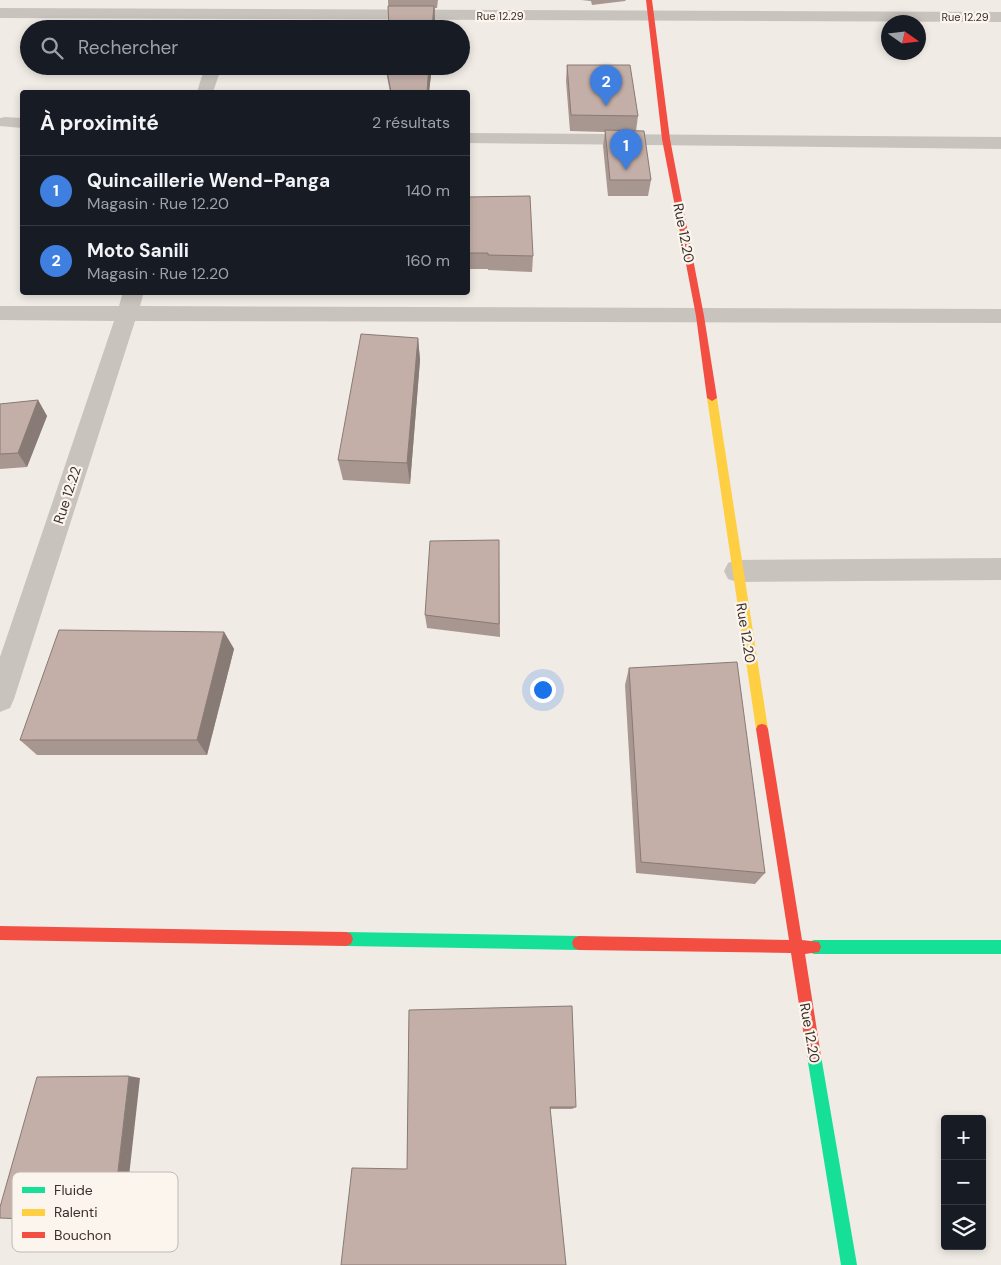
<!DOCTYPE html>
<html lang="fr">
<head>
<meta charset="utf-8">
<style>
  body { margin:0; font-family:"DM Sans",sans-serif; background:#20242c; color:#f1f3f6 }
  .controls { position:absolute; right:15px; bottom:15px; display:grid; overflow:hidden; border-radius:5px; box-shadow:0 2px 8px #0003 }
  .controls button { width:45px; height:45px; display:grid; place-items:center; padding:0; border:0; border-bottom:1px solid #363941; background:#171b24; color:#f1f3f6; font:25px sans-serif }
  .compass { position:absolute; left:881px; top:15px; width:45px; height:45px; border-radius:50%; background:#171b24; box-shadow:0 2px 8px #0003; rotate:104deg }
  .you { position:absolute; left:542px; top:689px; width:18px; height:18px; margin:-12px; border:4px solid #fff; border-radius:50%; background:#1a73e8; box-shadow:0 0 0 8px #1a73e833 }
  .badge { display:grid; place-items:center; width:32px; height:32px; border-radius:50%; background:#7a716c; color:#fff; font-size:16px; font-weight:700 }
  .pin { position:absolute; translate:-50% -41px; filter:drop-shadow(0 1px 2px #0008) }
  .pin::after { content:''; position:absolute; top:26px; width:18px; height:15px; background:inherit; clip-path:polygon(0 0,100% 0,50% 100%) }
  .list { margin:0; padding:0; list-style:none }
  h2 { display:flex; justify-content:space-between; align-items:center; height:65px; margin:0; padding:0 20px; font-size:21px }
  h2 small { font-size:16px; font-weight:400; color:#9ea1a6 }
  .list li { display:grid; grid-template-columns:32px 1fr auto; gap:15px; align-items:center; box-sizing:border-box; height:70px; padding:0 20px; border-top:1px solid #363941 }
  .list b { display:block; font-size:19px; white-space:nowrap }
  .list p { margin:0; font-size:16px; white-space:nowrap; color:#9ea1a6 }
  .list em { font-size:16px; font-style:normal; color:#9ea1a6 }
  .icon { flex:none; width:28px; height:28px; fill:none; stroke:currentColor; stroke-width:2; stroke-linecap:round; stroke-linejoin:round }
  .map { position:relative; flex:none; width:1001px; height:1265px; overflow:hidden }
  .search { position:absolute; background:#171b24; box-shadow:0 2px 8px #0003; left:20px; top:20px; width:450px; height:55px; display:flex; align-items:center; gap:12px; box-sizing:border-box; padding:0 18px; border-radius:28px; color:#9ea1a6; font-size:19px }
  .panel { position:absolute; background:#171b24; box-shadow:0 2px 8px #0003; left:20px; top:90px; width:450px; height:205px; border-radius:5px }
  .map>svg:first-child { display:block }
</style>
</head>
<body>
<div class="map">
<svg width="1001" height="1265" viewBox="0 0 1001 1265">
  <rect width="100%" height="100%" fill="#f0ebe5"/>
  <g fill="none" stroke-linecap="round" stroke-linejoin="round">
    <!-- street -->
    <g fill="#c9c3be" fill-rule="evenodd">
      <polygon points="0,8 1001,12 1001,22 0,18"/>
      <polygon points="205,66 222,66 213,92 197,92"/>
      <polygon points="5,117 22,118 22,128 0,126 0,118"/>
      <polygon points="468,133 1001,137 1001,149 468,143"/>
      <polygon points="123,292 144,292 140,306 1001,309 1001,323 135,321 14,699 10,708 0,712 0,657 114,321 0,320 0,306 119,306"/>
      <polygon points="1001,558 1001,580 737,582 728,579 724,571 728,563 737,560"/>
    </g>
    <!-- fast -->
    <g fill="#16e098" fill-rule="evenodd">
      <polygon points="346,932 579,936 584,938 586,943 584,948 579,950 346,946 341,944 339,939 341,934"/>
      <polygon points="814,940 1001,940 1001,954 814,954 809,952 807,947 809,942"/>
      <polygon points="814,1049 819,1051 821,1056 857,1265 841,1265 807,1056 809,1051"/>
    </g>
    <!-- slow -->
    <polygon fill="#ffcf43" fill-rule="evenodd" points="712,395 717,398 768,729 766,733 762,734 758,733 756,729 707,398"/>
    <!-- jam -->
    <g fill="#f24e42" fill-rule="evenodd">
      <polygon points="646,0 652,0 670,139 704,316 717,398 712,401 707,398 696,316 662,139"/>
      <polygon points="762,724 766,725 768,729 802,940 819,942 821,947 819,952 805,954 821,1056 819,1061 814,1063 809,1061 807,1056 791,953 579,950 574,948 572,943 574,938 579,936 789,940 756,729 758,725"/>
      <polygon points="0,926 346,932 351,934 353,939 351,944 346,946 0,940"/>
    </g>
  </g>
  <!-- wall -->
  <g fill="#a89690">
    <polygon points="388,0 438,0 437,8 435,8 435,29 389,29"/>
    <polygon points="581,0 626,0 625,1 592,5 591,1"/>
    <polygon points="567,65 638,116 636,131 651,180 648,196 608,196 603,146 605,132 570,131 566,81"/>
    <polygon points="385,66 432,66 429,92 390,92"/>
    <polygon points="468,197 533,256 532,272 488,270 488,269 468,269"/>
    <polygon points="418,338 420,360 410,484 343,480 338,460"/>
    <polygon points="38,400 47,416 27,467 0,469 0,404"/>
    <polygon points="499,540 500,637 427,628 425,615"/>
    <polygon points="224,632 234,649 207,755 37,755 20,740"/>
    <polygon points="629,668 765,873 755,884 636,873 625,685"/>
    <polygon points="409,1010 576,1107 572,1109 551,1109 407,1169"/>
  </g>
  <!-- shaded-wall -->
  <g fill="#887a75">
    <polygon points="434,6 435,22 435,29 432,29"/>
    <polygon points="429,66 432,66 429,92 427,92"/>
    <polygon points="418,338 420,360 410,484 407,463"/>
    <polygon points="38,400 47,416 27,467 18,453"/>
    <polygon points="224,632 234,649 207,755 197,740"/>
    <polygon points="129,1076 140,1078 124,1221 112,1223"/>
  </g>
  <!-- building -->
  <g fill="#c3afa7" stroke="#887a75">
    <polygon points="388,6 434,6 432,29 389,29"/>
    <polygon points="567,65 630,65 638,116 571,115"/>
    <polygon points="386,66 429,66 427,92 391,92"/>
    <polygon points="605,130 644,131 651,180 610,180"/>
    <polygon points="530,196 533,256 488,255 488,253 468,253 468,197"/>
    <polygon points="361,334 418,338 407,463 338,460"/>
    <polygon points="38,400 18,453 0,454 0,404"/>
    <polygon points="499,540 499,624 425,615 430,541"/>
    <polygon points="59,630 224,632 197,740 20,740"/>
    <polygon points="737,662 765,873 641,862 629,668"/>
    <polygon points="572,1006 576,1107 550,1107 566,1265 341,1265 352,1168 407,1169 409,1010"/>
    <polygon points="129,1076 112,1223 0,1218 0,1207 37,1077"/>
  </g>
  <g text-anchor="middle" stroke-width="4.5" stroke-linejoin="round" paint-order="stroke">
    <!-- far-street labels -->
    <g font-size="11" fill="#3b302b" stroke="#fbf5ee">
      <text x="500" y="20">Rue 12.29</text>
      <text x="965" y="21">Rue 12.29</text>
    </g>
    <!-- street labels -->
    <g font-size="14" fill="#3b302b" stroke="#fbf5ee">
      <text transform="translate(684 233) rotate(79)" y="5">Rue 12.20</text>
      <text transform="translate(67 495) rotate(-72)" y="5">Rue 12.22</text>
      <text transform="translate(746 633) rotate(81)" y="5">Rue 12.20</text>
      <text transform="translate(810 1033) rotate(80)" y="5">Rue 12.20</text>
    </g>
  </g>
  <!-- legend -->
  <rect x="12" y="1172" width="166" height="80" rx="8" fill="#fbf5ee" stroke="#c1bab4" stroke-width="1"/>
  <rect x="22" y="1187" width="23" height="6" fill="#16e098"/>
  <rect x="22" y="1209" width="23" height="7" fill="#ffcf43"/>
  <rect x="22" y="1232" width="23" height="6" fill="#f24e42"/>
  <g font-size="14" fill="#3b302b">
    <text x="54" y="1195">Fluide</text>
    <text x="54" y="1217">Ralenti</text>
    <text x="54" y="1240">Bouchon</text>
  </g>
</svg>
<div class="controls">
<button>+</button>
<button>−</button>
<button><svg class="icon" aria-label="layers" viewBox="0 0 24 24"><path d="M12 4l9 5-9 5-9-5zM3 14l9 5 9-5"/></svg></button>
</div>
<svg class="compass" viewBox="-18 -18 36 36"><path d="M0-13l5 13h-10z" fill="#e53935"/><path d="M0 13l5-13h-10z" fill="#9ea1a6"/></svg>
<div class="you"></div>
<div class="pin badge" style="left:626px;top:170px;background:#3f7fe0">1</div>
<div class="pin badge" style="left:606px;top:106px;background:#3f7fe0">2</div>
<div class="search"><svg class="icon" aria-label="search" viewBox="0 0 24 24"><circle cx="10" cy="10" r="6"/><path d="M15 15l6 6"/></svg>Rechercher</div>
<section class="panel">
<h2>À proximité<small>2 résultats</small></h2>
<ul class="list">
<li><span class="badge" style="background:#3f7fe0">1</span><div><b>Quincaillerie Wend-Panga</b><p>Magasin · Rue 12.20</p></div><em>140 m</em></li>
<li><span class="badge" style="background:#3f7fe0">2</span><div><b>Moto Sanili</b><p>Magasin · Rue 12.20</p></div><em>160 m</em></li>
</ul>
</section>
</div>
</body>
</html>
